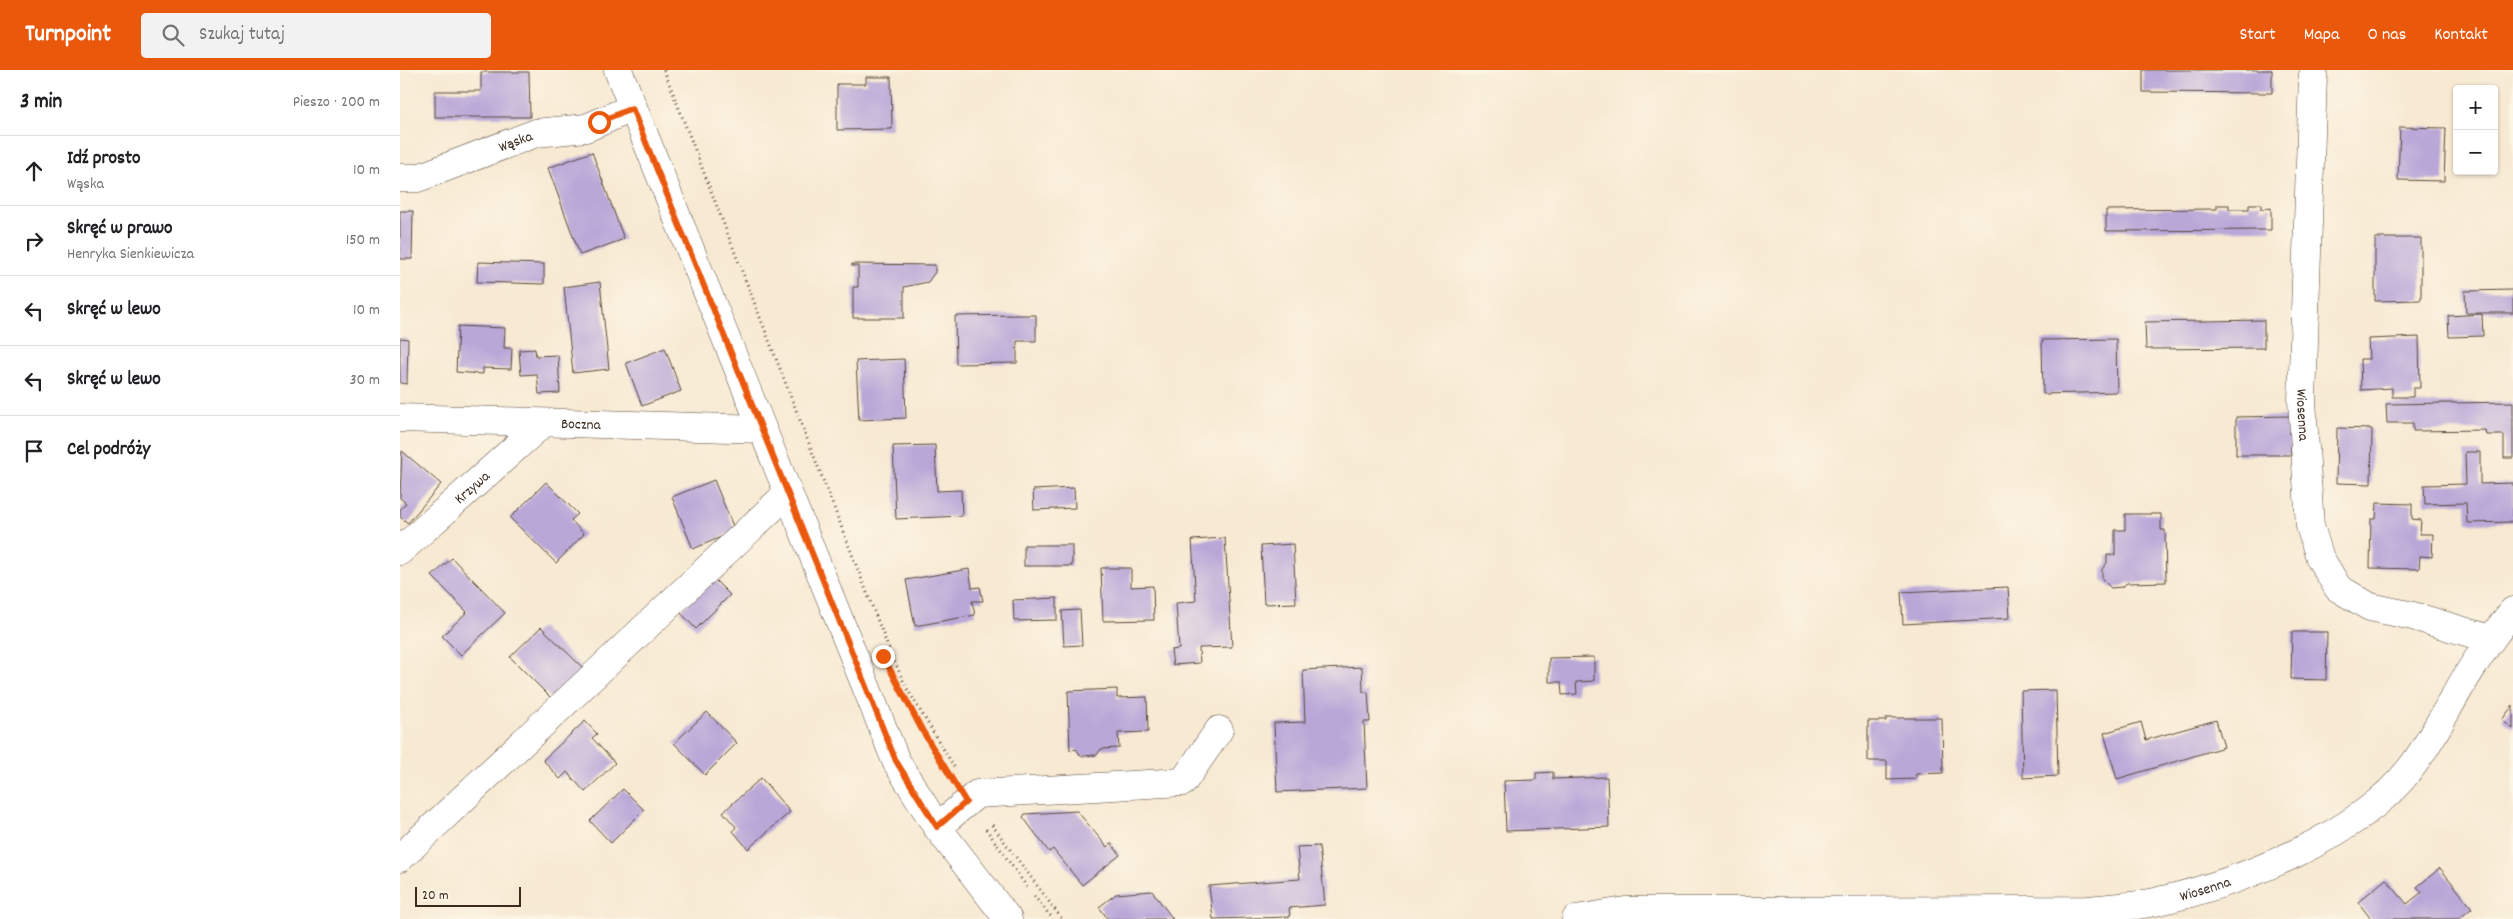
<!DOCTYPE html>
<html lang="pl">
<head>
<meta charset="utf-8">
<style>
  body { margin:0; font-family:Dekko,sans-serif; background:#f2f2f2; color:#202124 }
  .controls { position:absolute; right:15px; top:15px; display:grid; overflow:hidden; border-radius:5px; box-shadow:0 1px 4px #0004 }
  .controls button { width:45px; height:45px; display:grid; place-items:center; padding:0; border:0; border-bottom:1px solid #e0e0e0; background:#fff; color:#202124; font:25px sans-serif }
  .scale { position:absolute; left:15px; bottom:12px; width:106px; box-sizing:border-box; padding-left:5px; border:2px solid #3b2a1e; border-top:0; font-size:14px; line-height:18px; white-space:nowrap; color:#3b2a1e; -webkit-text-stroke:4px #fcf5e5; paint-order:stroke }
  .stop { position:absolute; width:15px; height:15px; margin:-11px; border:4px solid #ea580c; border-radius:50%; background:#fff }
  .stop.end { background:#ea580c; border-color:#fff; box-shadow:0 1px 5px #0008 }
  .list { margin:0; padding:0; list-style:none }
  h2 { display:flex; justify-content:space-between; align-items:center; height:65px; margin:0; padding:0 20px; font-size:21px }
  h2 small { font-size:16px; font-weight:400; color:#757577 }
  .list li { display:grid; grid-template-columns:32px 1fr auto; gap:15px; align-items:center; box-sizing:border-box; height:70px; padding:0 20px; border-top:1px solid #e0e0e0 }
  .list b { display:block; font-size:19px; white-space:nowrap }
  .list p { margin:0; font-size:16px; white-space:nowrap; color:#757577 }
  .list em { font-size:16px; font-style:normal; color:#757577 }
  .icon { flex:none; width:28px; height:28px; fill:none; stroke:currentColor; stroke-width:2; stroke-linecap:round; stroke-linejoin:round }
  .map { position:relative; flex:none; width:2113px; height:849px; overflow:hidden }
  header { display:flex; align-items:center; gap:30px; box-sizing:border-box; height:70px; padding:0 25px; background:#ea580c; color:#fff }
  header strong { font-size:24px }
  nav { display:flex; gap:28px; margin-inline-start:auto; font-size:18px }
  .search { width:350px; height:45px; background:#f2f2f2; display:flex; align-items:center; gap:12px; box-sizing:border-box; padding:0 18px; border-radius:5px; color:#757577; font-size:19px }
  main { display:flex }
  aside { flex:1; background:#fff }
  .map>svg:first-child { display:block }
</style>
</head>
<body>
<header>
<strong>Turnpoint</strong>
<div class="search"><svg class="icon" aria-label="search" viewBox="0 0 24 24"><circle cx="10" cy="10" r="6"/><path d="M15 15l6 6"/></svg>Szukaj tutaj</div>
<nav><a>Start</a><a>Mapa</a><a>O nas</a><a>Kontakt</a></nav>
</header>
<main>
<aside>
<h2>3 min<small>Pieszo · 200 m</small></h2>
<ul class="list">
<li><svg class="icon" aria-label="ahead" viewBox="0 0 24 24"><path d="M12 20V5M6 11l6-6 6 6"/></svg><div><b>Idź prosto</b><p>Wąska</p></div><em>10 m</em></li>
<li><svg class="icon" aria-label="right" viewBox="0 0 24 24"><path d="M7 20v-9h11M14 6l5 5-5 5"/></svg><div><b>Skręć w prawo</b><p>Henryka Sienkiewicza</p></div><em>150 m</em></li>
<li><svg class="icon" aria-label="left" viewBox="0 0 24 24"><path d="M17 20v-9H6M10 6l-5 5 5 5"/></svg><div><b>Skręć w lewo</b></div><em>10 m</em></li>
<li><svg class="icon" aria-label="left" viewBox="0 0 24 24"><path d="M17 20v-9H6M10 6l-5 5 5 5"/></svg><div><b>Skręć w lewo</b></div><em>30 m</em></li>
<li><svg class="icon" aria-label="arrive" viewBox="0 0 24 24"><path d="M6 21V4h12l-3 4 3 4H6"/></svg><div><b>Cel podróży</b></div></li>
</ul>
</aside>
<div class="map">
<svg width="2113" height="849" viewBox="0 0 2113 849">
  <rect width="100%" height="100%" fill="#fcf5e5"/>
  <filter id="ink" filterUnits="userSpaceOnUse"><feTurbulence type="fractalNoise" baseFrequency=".02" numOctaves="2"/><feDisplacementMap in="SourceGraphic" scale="10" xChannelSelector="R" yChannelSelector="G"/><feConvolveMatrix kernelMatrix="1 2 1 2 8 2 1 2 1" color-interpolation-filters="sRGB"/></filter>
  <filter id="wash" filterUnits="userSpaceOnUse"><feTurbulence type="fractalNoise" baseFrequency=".0096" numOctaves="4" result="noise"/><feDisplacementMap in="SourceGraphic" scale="20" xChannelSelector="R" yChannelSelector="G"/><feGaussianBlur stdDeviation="1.12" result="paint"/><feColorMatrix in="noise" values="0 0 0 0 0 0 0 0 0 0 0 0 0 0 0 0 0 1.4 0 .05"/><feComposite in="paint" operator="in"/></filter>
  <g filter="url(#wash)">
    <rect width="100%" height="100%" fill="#f7e9d2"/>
    <g id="blocks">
      <!-- building -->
      <g fill="#b9a7d8">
        <polygon points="1743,0 1872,0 1872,23 1743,22"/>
        <polygon points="81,2 129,2 130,47 35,47 35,21 81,21"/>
        <polygon points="466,7 491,7 492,59 437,60 437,14 466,14"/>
        <polygon points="2000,57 2046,58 2044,111 1998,110"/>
        <polygon points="192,82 224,169 180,185 148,98"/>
        <polygon points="1849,134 1861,134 1861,139 1871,138 1871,160 1706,161 1706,140 1817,139 1817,135 1829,135 1829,139 1849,139"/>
        <polygon points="0,141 13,141 12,189 0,189"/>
        <polygon points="1975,168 2021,168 2021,230 1975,231"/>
        <polygon points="78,192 144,194 144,214 77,212"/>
        <polygon points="452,194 535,195 535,202 528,212 504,217 504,248 453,248 453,217 458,217 458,196 452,196"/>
        <polygon points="200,212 209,299 173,303 164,217"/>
        <polygon points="2113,220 2113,243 2066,243 2065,221"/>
        <polygon points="2082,244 2083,266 2049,267 2048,246"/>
        <polygon points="619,245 636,245 636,271 617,271 617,293 556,294 555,246"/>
        <polygon points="1864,250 1864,278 1746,279 1745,252"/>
        <polygon points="58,256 105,258 104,278 112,278 111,299 83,298 83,304 56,302"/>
        <polygon points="2019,267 2020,318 2013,318 2013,327 1992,327 1992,318 1961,320 1960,289 1969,289 1968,269"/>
        <polygon points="0,268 8,269 7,314 0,313"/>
        <polygon points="1716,269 1717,322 1643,324 1642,270"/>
        <polygon points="265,278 281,321 242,336 226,293"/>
        <polygon points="135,279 136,286 158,285 160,323 139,324 137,304 121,305 119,280"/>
        <polygon points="504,289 506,348 459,350 456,291"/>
        <polygon points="2113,332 2113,388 2104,388 2104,365 2086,365 2085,360 2013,361 2013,353 1987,353 1986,334"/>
        <polygon points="1890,346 1891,385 1836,385 1836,347"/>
        <polygon points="1937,358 1972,359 1971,414 1936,413"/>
        <polygon points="535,375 537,421 561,420 562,446 496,449 493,376"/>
        <polygon points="2,381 41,414 8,453 0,447 0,440 6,433 0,428"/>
        <polygon points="2065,382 2080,382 2080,414 2113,413 2113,452 2067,453 2066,433 2025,434 2024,415 2066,414"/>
        <polygon points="314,410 335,461 293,479 272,427"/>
        <polygon points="146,412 178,444 171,450 184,464 156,493 110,448"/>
        <polygon points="674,418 675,438 634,440 633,420"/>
        <polygon points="1977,433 2012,434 2012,449 2021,450 2020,464 2033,464 2032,487 2020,486 2019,499 1970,498 1971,449 1976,449"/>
        <polygon points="1725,444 1761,444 1761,460 1765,460 1766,512 1727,513 1722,517 1711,518 1702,509 1702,499 1707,493 1707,485 1715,485 1715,460 1725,460"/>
        <polygon points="825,468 832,577 799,578 800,593 773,595 771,580 779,579 776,533 796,531 792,470"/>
        <polygon points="893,474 896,533 864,534 861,476"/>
        <rect x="624" y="475" width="48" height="21"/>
        <polygon points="52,488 105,543 61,585 42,566 67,542 32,506"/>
        <polygon points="701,498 731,498 731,517 753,516 754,550 703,551"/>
        <polygon points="569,499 572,518 580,517 583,531 572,531 575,545 515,556 506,510"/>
        <polygon points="314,509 330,525 296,559 280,542"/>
        <polygon points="1608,517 1610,548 1503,554 1501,522"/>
        <polygon points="657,528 657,550 614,551 613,530"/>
        <polygon points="680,540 682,575 664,576 662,541"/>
        <polygon points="141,557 183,598 152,629 110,587"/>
        <polygon points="1892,562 1927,562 1926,610 1891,609"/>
        <polygon points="1194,587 1194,611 1176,612 1177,624 1162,625 1161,612 1149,612 1149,588"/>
        <polygon points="962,597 963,622 968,622 970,652 964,652 967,718 877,722 874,653 905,652 903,600"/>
        <polygon points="717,619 717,628 747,627 748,662 718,663 719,678 701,679 697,685 681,686 676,679 670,680 668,621"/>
        <polygon points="1656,620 1658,706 1623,708 1621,621"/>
        <polygon points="2113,635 2113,659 2102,650"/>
        <polygon points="307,642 337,673 305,705 274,673"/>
        <polygon points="1486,648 1542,648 1543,703 1516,704 1516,709 1487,710 1487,691 1468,691 1468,651 1486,651"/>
        <polygon points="1816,650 1824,677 1717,709 1704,663 1741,652 1746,670"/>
        <polygon points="185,651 197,664 192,668 215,693 185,722 167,702 160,709 143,690"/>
        <polygon points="1153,702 1153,709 1207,707 1209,757 1106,761 1104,711 1136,710 1136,703"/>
        <polygon points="361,708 390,742 348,779 333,761 336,757 323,742"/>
        <polygon points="223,719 244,740 211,773 190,751"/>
        <polygon points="677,741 707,777 711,773 720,785 682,815 653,779 649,782 623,747 625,744"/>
        <polygon points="919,776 925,835 889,838 890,847 813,849 809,816 900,809 897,777"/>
        <polygon points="2040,798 2072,838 2059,849 1971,849 1958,832 1986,809 2007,834 2022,822 2017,817"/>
        <polygon points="752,821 773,849 708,849 699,837 716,824"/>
      </g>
    </g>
  </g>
  <g filter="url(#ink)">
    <use href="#blocks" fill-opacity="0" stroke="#574739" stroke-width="1"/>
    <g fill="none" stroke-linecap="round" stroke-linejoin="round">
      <defs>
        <g id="minor">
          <polyline points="218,0 496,691 537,757 608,849"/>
          <path id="s1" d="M1913,5L1902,331L1910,456L1920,488L1938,518L1970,537L2013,546L2090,569"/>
          <path id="s2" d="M0,108H18L136,63L186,58L232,38"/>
          <path id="s3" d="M0,348L362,359"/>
          <path id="s4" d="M0,481L143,353"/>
          <polyline points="537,757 577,724 783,712 819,660"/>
          <polyline points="0,788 388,423"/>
          <path id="s5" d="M1176,849L1225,841L1688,840C1711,837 1736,837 1759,831C1839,813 1959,766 2010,699C2025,680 2036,659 2048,638C2067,604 2088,571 2113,541"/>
        </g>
      </defs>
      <!-- minor casing -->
      <use href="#minor" stroke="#574739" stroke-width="29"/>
      <!-- path -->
      <g stroke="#574739" stroke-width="3" stroke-dasharray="1 4" stroke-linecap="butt">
        <polyline points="264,0 488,577 506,617 556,700"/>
        <polyline points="517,651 550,706"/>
        <polyline points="592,755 662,849"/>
        <polyline points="586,759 627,817"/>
        <polyline points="634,826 653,849"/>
      </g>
      <!-- minor -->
      <use href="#minor" stroke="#fff" stroke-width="28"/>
    </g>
  </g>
  <g fill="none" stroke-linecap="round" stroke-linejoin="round" filter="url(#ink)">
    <!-- route -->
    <polyline stroke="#ea580c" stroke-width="6" points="199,52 232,38 496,691 537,757 566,732 522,660 483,586"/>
  </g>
  <g text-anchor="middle" stroke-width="5" stroke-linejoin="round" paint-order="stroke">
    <!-- street labels -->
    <g font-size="15" fill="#3b2a1e" stroke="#fcf5e5">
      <text dy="5" stroke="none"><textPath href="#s2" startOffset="122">Wąska</textPath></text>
      <text dy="5" stroke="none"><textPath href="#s1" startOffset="340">Wiosenna</textPath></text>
      <text dy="5" stroke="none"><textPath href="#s3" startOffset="181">Boczna</textPath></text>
      <text dy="5" stroke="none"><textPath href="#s4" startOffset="96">Krzywa</textPath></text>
      <text dy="5" stroke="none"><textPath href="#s5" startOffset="632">Wiosenna</textPath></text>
    </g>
  </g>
</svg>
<div class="controls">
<button>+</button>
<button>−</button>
</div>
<div class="scale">20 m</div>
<div class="stop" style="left:199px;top:52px"></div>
<div class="stop end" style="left:483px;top:586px"></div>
</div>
</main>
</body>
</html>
